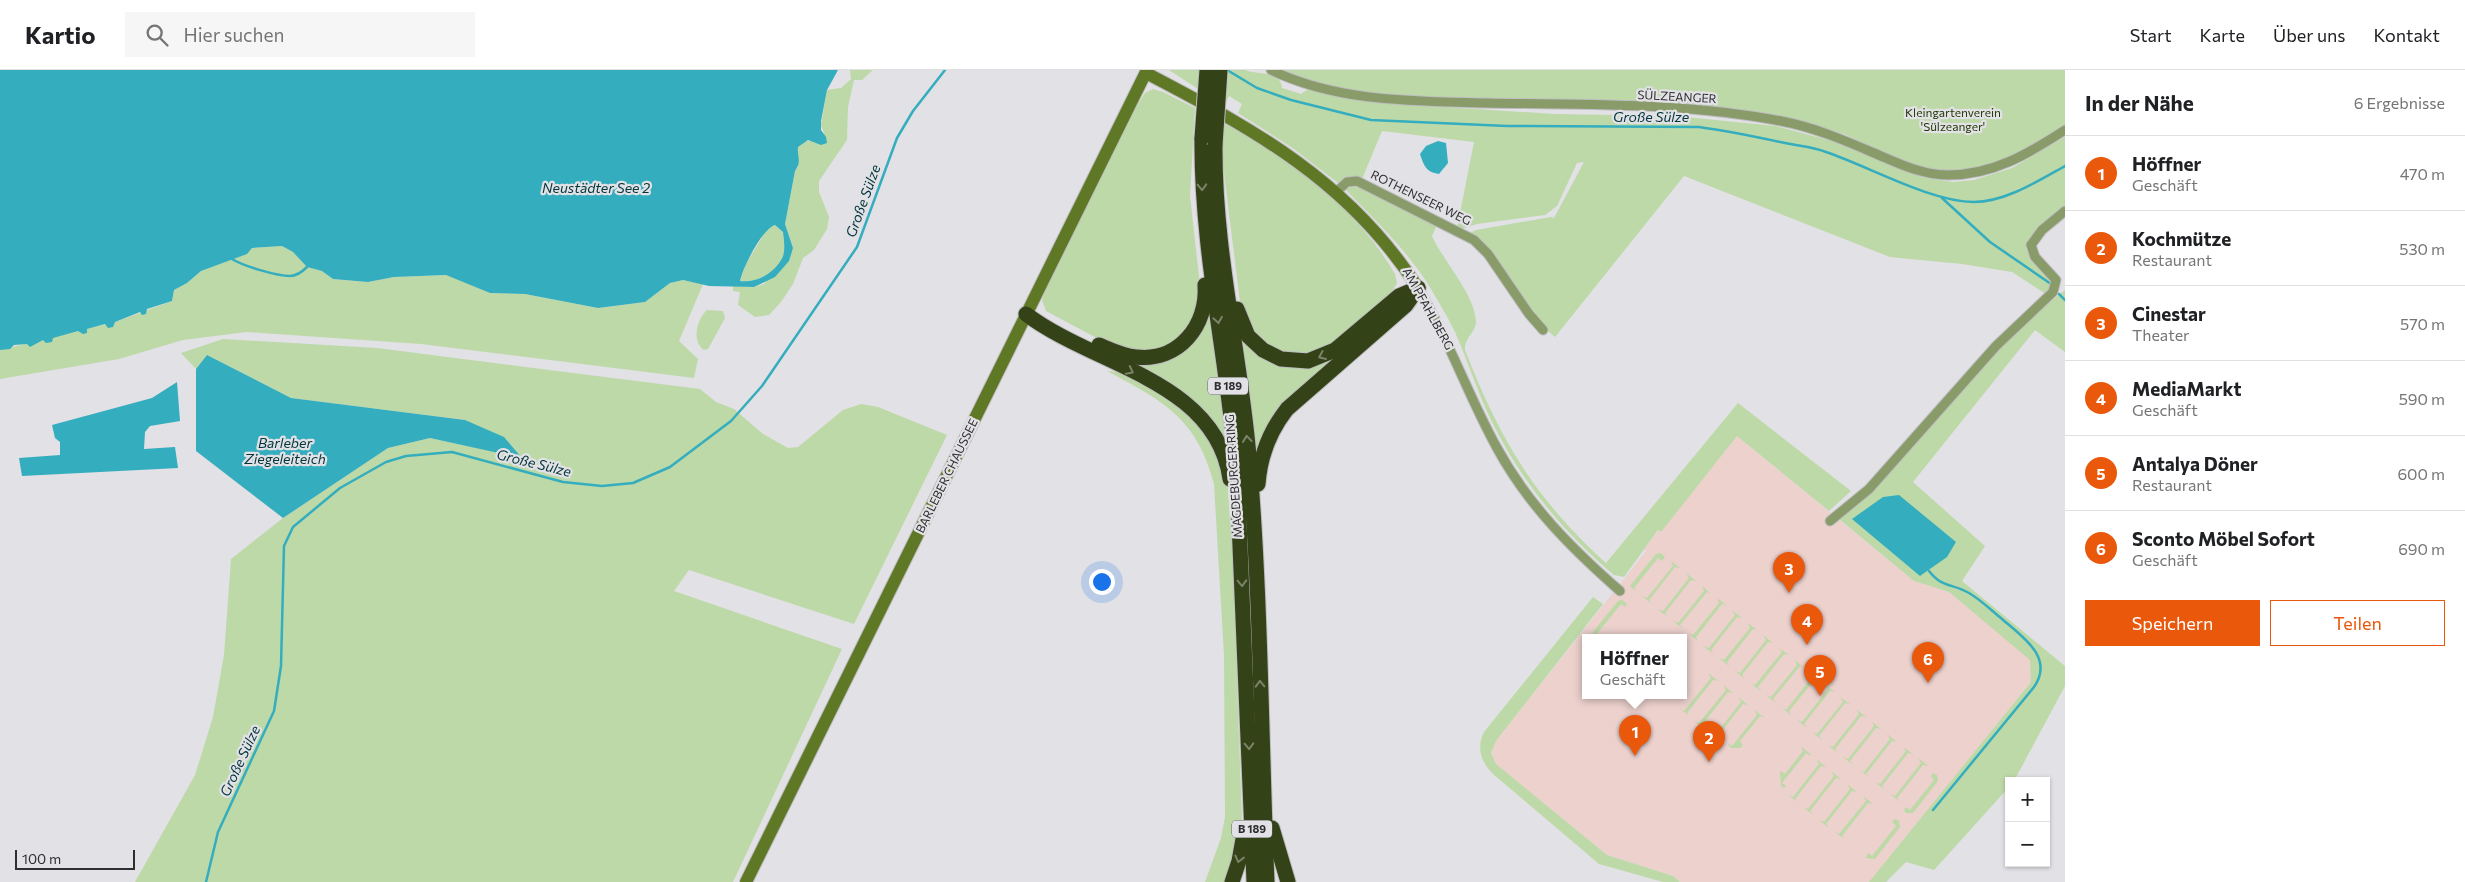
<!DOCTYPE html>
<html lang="de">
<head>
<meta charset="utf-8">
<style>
  body { margin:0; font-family:Commissioner,sans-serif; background:#f6f6f6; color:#202124 }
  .controls { position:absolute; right:15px; bottom:15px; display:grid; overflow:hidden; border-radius:0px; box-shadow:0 1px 4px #0004 }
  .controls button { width:45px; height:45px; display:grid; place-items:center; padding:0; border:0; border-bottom:1px solid #e0e0e0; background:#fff; color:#202124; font:25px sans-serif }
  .scale { position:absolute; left:15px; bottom:12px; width:120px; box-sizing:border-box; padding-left:5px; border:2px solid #2e2e2f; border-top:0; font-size:14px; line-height:18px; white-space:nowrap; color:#2e2e2f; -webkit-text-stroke:4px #e2e1e5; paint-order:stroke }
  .you { position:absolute; left:1101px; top:511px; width:18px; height:18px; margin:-12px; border:4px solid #fff; border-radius:50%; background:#1a73e8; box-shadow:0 0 0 8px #1a73e833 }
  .badge { display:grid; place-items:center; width:32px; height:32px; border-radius:50%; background:#ea580c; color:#fff; font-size:16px; font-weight:700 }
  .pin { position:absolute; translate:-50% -41px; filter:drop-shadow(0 1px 2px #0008) }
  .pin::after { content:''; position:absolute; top:26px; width:18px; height:15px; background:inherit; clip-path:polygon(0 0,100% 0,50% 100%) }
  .popup { position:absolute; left:1582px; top:564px; width:105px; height:65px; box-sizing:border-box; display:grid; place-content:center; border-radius:0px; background:#fff; filter:drop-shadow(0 1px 4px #0005); font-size:16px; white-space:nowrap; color:#757577 }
  .popup b { font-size:19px; color:#202124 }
  .popup::after { content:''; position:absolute; left:50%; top:100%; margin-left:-10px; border:10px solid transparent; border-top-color:#fff }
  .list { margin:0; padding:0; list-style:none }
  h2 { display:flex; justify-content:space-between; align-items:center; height:65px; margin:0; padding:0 20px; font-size:21px }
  h2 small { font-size:16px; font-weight:400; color:#757577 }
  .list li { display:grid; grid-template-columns:32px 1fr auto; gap:15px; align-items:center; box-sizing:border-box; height:75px; padding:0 20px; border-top:1px solid #e0e0e0 }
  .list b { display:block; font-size:19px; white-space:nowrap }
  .list p { margin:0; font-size:16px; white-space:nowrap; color:#757577 }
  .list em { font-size:16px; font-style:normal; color:#757577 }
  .actions { display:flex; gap:10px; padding:15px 20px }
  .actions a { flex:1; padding:11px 0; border:1px solid #ea580c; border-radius:0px; text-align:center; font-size:18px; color:#ea580c }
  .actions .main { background:#ea580c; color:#fff }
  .icon { flex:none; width:28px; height:28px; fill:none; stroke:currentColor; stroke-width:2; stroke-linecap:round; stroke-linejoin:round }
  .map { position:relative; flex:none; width:2065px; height:812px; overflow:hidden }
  header { display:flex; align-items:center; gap:30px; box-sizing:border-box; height:70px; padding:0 25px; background:#fff; border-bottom:1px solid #e0e0e0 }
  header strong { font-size:24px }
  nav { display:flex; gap:28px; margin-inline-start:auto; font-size:18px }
  .search { width:350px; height:45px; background:#f6f6f6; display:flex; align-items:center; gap:12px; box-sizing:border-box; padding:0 18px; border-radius:0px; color:#757577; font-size:19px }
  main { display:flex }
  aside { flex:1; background:#fff }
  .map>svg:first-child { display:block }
</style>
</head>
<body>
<header>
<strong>Kartio</strong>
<div class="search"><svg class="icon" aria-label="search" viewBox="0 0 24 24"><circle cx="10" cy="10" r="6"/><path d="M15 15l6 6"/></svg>Hier suchen</div>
<nav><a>Start</a><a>Karte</a><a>Über uns</a><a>Kontakt</a></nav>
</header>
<main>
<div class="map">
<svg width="2065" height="812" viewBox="0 0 2065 812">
  <rect width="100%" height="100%" fill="#e2e1e5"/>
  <!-- commercial -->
  <path fill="#ecd1cd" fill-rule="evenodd" d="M1737,366L1914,511L1949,522L2030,589L2031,612L1869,812H1680L1673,806L1607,785L1496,694L1491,683L1496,671L1646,481L1644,479L1659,460L1661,461ZM1586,567H1684V625H1586Z"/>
  <!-- green -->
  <g fill="#bdd9a8">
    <polygon points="850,0 873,0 862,10 854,10 848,37 847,70 819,111 819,122 829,147 827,159 814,180 803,188 793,214 781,232 769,245 755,247 738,235 740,222 733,221 733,216 754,217 764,214 793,178 785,154 795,101 798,97 798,77 805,71 814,71 824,63 821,55 827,20 841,18 851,9"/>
    <path d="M1169,0H1245C1257,5 1281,0 1282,18L1301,24L1308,19L1382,33L1555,44L1675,46L1776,56L1843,74L1921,107L1953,112L1974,110L2012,98L2065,67V138L2027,175L2026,180L2052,209V217L2046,224L2012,202L1962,194L1890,187L1684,106L1555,267L1537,252L1470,163L1476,160L1551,147L1554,148L1584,92L1577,93L1557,136L1545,145L1477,154L1465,158H1457L1474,72L1382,61L1362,109L1349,106L1338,113L1294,79L1238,43L1242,34L1229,26L1224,36Z"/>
    <polygon points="1285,0 2065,0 2065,56 2011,89 1966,101 1934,101 1905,92 1844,64 1797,51 1686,33 1390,26 1313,13"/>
    <polygon points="1153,19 1163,22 1195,38 1190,126 1200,215 1192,253 1172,275 1142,282 1106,273 1046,241 1042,230 1047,215 1132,43 1145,23"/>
    <path d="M1225,54C1289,87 1359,141 1395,204L1397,213L1390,225L1330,275L1308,284L1284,283L1259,270L1242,241L1240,232L1224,103L1222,79Z"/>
    <path d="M1355,114L1437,155L1432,166C1443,191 1475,224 1476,252C1476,262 1464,268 1465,280C1499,368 1535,429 1606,493L1738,333L1851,421L1829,441L1737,366L1661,462L1658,460L1624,507L1614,505C1562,461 1521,411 1491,350C1477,321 1468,291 1455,262C1448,247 1439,233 1431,219C1408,181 1376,151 1345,119Z"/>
    <path d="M775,155L783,162C784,171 786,183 781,190C773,204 756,213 740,211L746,194L768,157Z"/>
    <polygon points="282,176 293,182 307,197 322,201 333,209 368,212 394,207 447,205 490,223 525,224 598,238 645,232 670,213 683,210 703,214 679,271 698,289 694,308 421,274 246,262 183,270 119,289 0,309 0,280 115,252 172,231 174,220 187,213 201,201 246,184 252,178"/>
    <path d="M2065,220V282L2035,260L1913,412L1985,476L1962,511L2065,596V616L2014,711H2009V717L1934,800L1906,792L1886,812H1869L2031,612L2030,590L1949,522L1914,511L1839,449C1903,397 1951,329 2008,270C2025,251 2045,236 2065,220Z"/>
    <path d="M707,240L723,241L725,248L708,279L704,280C691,271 697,249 707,240Z"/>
    <polygon points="1208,240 1227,373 1215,359 1094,277 1153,291"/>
    <polygon points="1358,267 1311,310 1257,383 1243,271 1282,293"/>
    <polygon points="223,269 377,278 700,319 716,332 734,339 763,364 788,378 798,377 843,340 861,334 878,337 947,365 854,554 689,500 674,521 842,579 733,812 135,812 195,705 213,647 224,585 231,489 283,448 388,378 430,368 521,387 465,350 291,328 207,285 196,299 181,283"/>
    <path d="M1107,301L1127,303L1169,324L1205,355L1227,407L1233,493L1242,754L1228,812H1205L1221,768L1225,747L1224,585L1214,414C1197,348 1163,331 1107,301Z"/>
    <polygon points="1661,483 1665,487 1662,491 1658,488 1634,518 1637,522 1630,516 1656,484"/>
    <polygon points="1671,491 1680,498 1675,497 1649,530 1652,534 1642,526 1647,528 1673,496"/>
    <polygon points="1686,503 1696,511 1691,510 1665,543 1668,547 1657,539 1663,541 1689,508"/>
    <polygon points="1702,516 1711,524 1707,522 1680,555 1683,559 1673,551 1678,553 1704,521"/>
    <path d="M1593,527L1603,534L1496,671L1491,683L1496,694L1607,785L1673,806L1680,812H1663L1599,794L1493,704C1481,692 1476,678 1484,662Z"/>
    <polygon points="1717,528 1726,535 1722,534 1696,567 1698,571 1688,563 1693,565 1719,533"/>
    <polygon points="1622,530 1627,534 1625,537 1621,534 1596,565 1599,567 1593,567 1593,562 1618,531"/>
    <polygon points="1732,540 1742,548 1737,547 1711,580 1714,584 1703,576 1709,578 1735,545"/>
    <polygon points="1748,553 1757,560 1753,559 1727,592 1729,596 1719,588 1724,590 1750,558"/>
    <polygon points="1763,565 1773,573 1768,572 1742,605 1745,609 1735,601 1740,603 1766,570"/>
    <polygon points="1779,578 1789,585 1784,584 1758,617 1761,621 1750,613 1755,615 1782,582"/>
    <polygon points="1795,590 1804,598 1800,596 1773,629 1776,633 1766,625 1771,627 1797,595"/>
    <polygon points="1810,602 1819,610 1815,609 1789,641 1791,645 1781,637 1786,640 1812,607"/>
    <polygon points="1708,603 1718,611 1713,610 1687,643 1689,646 1679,638 1684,641 1711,608"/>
    <polygon points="1723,615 1733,623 1728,622 1702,655 1705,659 1694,651 1699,653 1726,620"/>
    <polygon points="1825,615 1835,622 1830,621 1804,654 1807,658 1797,650 1802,652 1828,619"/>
    <polygon points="1738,627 1748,635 1743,634 1717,667 1720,671 1710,663 1715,665 1741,632"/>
    <polygon points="1840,627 1850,634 1845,633 1819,666 1822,670 1812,662 1817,664 1843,632"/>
    <polygon points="1856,639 1866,647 1861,646 1835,679 1838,683 1828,675 1833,677 1859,644"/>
    <polygon points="1754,640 1765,648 1760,646 1740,671 1743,675 1740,678 1731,678 1727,673 1732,676 1757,645"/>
    <polygon points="1872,652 1881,659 1876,658 1850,691 1853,695 1843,687 1848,689 1874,656"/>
    <polygon points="1887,664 1897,672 1892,671 1866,704 1869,707 1859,699 1864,702 1890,669"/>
    <polygon points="1801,676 1811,685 1810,686 1806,683 1782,713 1786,716 1784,718 1781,716 1780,703 1781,701 1785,704 1803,681"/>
    <polygon points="1903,677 1913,684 1908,683 1882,716 1885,720 1875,712 1880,714 1906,681"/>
    <polygon points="1918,688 1928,696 1923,695 1897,728 1900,732 1890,724 1895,726 1921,693"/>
    <polygon points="1816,689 1826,697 1821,696 1795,729 1798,732 1788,725 1793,727 1819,694"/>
    <polygon points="1831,701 1841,709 1836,708 1810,741 1813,745 1803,737 1808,739 1834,706"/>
    <polygon points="1933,703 1937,705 1938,711 1913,743 1906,743 1904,740 1906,737 1910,740 1934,710 1931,706"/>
    <polygon points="1847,714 1857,722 1852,721 1826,754 1829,758 1819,750 1824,752 1850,719"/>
    <polygon points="1863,726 1873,734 1868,733 1842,766 1844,769 1834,761 1839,764 1866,731"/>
    <polygon points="1895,749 1899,751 1900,757 1875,789 1866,788 1868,783 1872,786 1896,756 1892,752"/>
  </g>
  <!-- water -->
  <g fill="#34adbe" fill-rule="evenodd">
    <path d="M0,0H838L827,20L821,51V60L826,67L827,73L821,75L808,70L798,77C797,87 802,92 795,101L785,154L793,178L789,191L775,207L754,217L709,216L683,210L670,213L645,232L598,238L525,224L490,223L446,205L394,207L368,212L333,209L322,201L307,197L293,182L282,176L252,178L247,184L201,201L187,213L174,220L172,231L147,239L146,244L142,245L140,242L115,252L113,257L108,258L105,254L87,259V263L83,264L78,261L53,268L52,272L46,273L43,270L30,277L27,274L14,275L10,279L0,280ZM775,155L783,162C784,171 786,183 781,190C773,204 756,213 740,211C743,197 762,159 775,155Z"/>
    <path d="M1438,71L1446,73L1448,93L1439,104C1426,102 1424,96 1420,84L1426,76Z"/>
    <polygon points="207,285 291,328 465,350 504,367 522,388 430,368 388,378 283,448 196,381 196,299"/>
    <polygon points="177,312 180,351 150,356 145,362 144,379 175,377 178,398 22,406 19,388 60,385 60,372 55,368 52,355 152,328"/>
    <polygon points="1899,425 1956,472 1947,487 1920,506 1852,449 1883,427"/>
  </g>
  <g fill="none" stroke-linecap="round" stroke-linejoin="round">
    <!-- stream -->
    <g stroke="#34adbe" stroke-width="2.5">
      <path d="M1227,0L1257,18L1291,30L1371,50L1507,56L1699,57C1728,61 1757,67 1785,73C1799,76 1814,77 1826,82C1868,96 1931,132 1974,132C2005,132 2038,111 2065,96"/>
      <polyline points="1942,128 1990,172 2051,214"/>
      <path d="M232,189C243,196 277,206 290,206C296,206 303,201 307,197"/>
      <polyline points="2059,224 2065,230"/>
      <path d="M1929,501C1942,518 1952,513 1969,523C1981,530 1991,540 2002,549C2021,566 2055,587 2034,617L1933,740"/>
      <polyline points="206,812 218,762 274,641 281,596 284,476 293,457 340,418 386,392 406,386 452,382 563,412 602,416 633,413 670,397 731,351 762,316 857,177 897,68 913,41 945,0"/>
    </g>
    <defs>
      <g id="street">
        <path d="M1271,0C1337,32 1413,31 1485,33C1584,35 1683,32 1781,51C1813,57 1844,70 1874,83C1898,93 1921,105 1948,105C1993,105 2028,84 2065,60"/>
        <polyline points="1336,122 1347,112 1357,111 1474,170 1488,184 1529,244 1543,260"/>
        <path d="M1418,218C1449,269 1468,326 1497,378C1528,435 1572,479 1620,521"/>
        <polyline points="1830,451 1869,419 1996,276 2053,222 2056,210 2035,187 2031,175 2042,160 2065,141"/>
      </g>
      <g id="secondary">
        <path d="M1146,3C1255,60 1349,111 1418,218"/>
        <polyline points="746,812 1147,0"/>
      </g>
      <g id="highway">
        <path d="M1202,68C1201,181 1228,291 1237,404L1254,812"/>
        <path d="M1215,75C1214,180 1240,282 1249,386C1261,527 1261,670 1267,812"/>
        <polyline points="1237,239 1248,266 1263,280 1281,289 1308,291 1335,280 1399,226 1418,218"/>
        <path d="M1026,244C1094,296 1216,310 1230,409"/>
        <path d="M1099,275C1111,280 1123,286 1136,287C1179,292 1208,255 1205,215"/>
        <path d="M1258,414C1260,386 1269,362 1287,339L1406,235L1418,218"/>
        <polyline points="1272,758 1288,812"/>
        <polyline points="1232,812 1239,791 1245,758"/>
      </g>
    </defs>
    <!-- street casing -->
    <use href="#street" stroke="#bebdc1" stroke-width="11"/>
    <!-- secondary casing -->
    <use href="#secondary" stroke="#bebdc1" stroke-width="14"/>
    <!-- highway casing -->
    <use href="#highway" stroke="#bebdc1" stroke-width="17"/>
    <!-- street -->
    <use href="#street" stroke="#889b68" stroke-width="9"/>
    <!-- secondary -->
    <use href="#secondary" stroke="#5e7825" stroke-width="12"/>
    <!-- highway -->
    <use href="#highway" stroke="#344218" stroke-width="15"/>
    <defs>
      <g id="highway-bridge">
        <polyline points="1202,68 1207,0"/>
        <polyline points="1215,75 1220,0"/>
      </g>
    </defs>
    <!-- highway-bridge casing -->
    <use href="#highway-bridge" stroke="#bebdc1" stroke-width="17" stroke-linecap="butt"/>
    <!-- highway-bridge -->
    <use href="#highway-bridge" stroke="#344218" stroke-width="15"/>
  </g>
  <!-- one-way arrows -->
  <defs><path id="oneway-chevron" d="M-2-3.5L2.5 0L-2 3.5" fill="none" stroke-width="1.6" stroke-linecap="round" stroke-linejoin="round" transform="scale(1.25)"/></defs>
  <g stroke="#7a826a">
    <use href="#oneway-chevron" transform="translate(1202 117) rotate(88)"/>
    <use href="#oneway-chevron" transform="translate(1218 250) rotate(81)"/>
    <use href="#oneway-chevron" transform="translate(1322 286) rotate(157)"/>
    <use href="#oneway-chevron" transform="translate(1130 301) rotate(27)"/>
    <use href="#oneway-chevron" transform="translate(1247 369) rotate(-96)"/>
    <use href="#oneway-chevron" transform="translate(1242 513) rotate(88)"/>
    <use href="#oneway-chevron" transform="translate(1260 614) rotate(-92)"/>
    <use href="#oneway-chevron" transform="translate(1249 676) rotate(88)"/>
    <use href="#oneway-chevron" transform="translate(1239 789) rotate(104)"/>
  </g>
  <g text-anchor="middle" stroke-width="4.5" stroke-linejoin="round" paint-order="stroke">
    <!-- shield labels -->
    <g fill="#e2e1e5" stroke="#646466" stroke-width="1">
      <rect x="1208" y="307.5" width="40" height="17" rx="4"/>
      <rect x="1232" y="750.5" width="40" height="17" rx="4"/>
    </g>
    <g font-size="11" font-weight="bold" fill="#2e2e2f">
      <text x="1228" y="320">B 189</text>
      <text x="1252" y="763">B 189</text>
    </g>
    <!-- street labels -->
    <g font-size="12" fill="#2e2e2f" stroke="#e2e1e5">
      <text transform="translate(1677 27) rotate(3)" y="4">SÜLZEANGER</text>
      <text transform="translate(1421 128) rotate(26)" y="4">ROTHENSEER WEG</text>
      <text transform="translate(1428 239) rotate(61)" y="4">AM PFAHLBERG</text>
      <text transform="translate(947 406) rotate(-64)" y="4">BARLEBER CHAUSSEE</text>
      <text transform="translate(1234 406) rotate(-94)" y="4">MAGDEBURGER RING</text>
    </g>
    <!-- park labels -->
    <g font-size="12" fill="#233b06" stroke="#e2e1e5">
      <text x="1953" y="47">Kleingartenverein<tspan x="1953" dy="14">'Sülzeanger'</tspan></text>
    </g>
    <!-- water labels -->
    <g font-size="14" font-style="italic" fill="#00363d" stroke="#e2e1e5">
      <text x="1651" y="52">Große Sülze</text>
      <text x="596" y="123">Neustädter See 2</text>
      <text transform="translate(863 131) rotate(-70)" y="5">Große Sülze</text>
      <text x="285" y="378">Barleber<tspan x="285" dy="16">Ziegeleiteich</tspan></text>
      <text transform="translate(534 393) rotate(14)" y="5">Große Sülze</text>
      <text transform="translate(240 691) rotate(-65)" y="5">Große Sülze</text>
    </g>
  </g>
</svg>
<div class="controls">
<button>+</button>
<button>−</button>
</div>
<div class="scale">100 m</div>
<div class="you"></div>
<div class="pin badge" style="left:1635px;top:686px">1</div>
<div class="popup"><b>Höffner</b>Geschäft</div>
<div class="pin badge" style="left:1709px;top:692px">2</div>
<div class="pin badge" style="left:1789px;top:523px">3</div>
<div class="pin badge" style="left:1807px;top:575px">4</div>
<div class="pin badge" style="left:1820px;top:626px">5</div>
<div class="pin badge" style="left:1928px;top:613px">6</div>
</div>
<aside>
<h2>In der Nähe<small>6 Ergebnisse</small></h2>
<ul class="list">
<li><span class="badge">1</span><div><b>Höffner</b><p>Geschäft</p></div><em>470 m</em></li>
<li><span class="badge">2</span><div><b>Kochmütze</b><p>Restaurant</p></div><em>530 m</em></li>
<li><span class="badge">3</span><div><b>Cinestar</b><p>Theater</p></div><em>570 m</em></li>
<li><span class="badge">4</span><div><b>MediaMarkt</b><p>Geschäft</p></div><em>590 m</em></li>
<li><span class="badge">5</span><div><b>Antalya Döner</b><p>Restaurant</p></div><em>600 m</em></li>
<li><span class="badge">6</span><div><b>Sconto Möbel Sofort</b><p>Geschäft</p></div><em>690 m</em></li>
</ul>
<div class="actions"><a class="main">Speichern</a><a>Teilen</a></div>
</aside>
</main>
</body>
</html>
